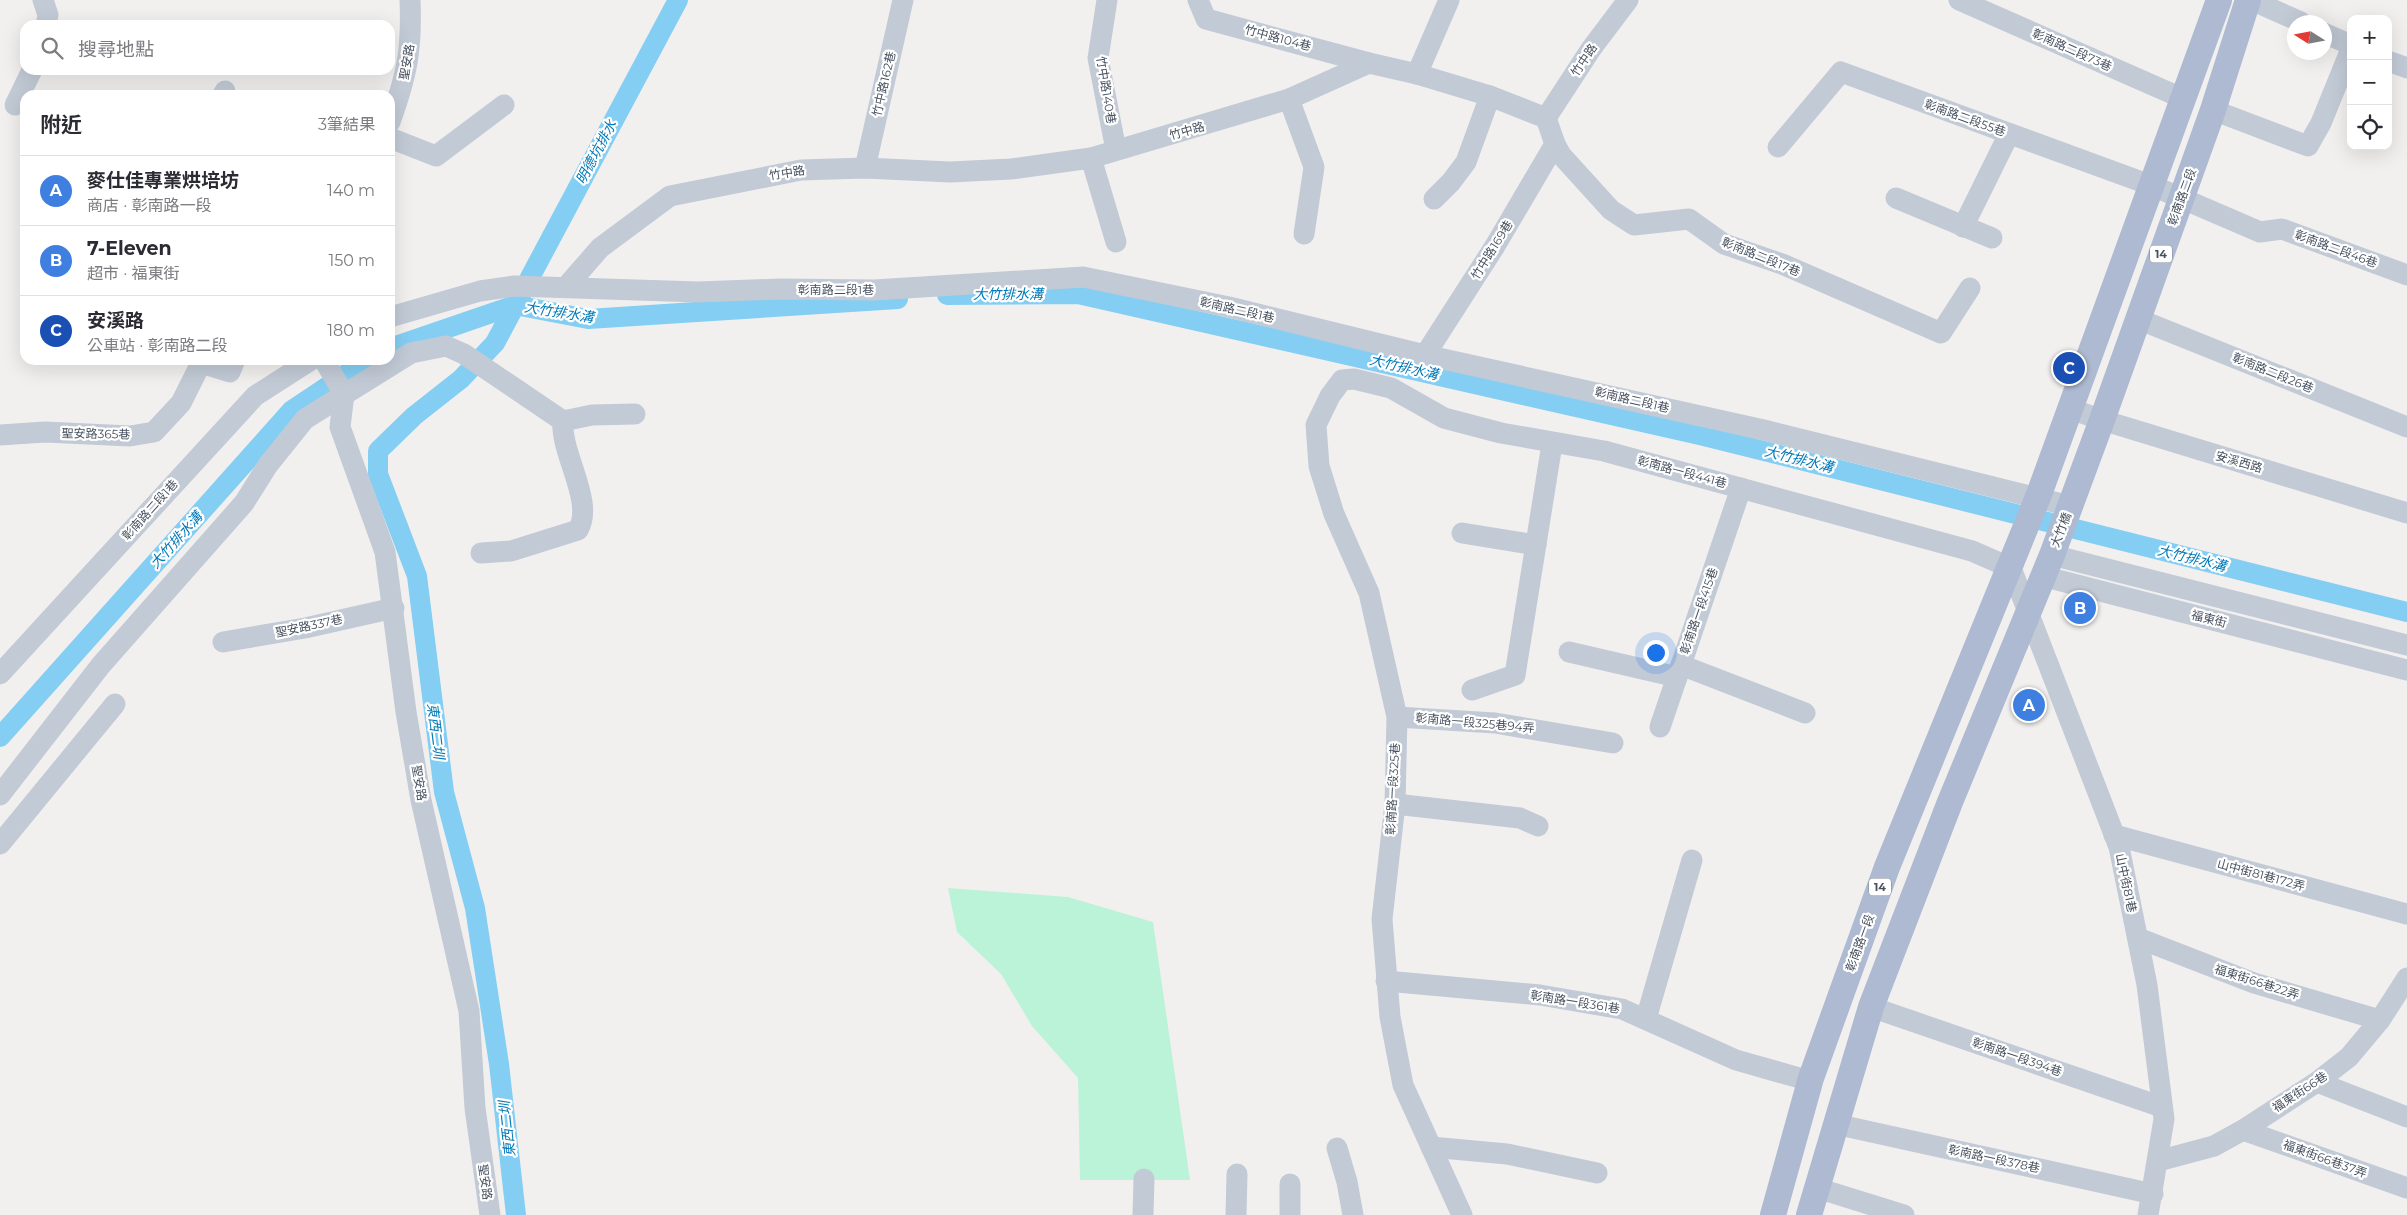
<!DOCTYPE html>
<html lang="zh-TW">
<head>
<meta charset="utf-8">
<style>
  body { margin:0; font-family:Montserrat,"Noto Sans TC",sans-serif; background:#f2f2f3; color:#2b2b33 }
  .controls { position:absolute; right:15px; top:15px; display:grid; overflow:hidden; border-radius:10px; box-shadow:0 5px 20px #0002 }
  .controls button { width:45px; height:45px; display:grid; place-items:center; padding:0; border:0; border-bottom:1px solid #e1e1e2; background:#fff; color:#2b2b33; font:25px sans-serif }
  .compass { position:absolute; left:2287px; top:15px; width:45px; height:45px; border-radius:50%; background:#fff; box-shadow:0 5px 20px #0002; rotate:281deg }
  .you { position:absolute; left:1655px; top:652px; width:18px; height:18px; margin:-12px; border:4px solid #fff; border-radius:50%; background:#1a73e8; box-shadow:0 0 0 8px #1a73e833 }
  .badge { display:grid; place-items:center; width:32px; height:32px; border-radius:50%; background:#d93025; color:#fff; font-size:16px; font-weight:700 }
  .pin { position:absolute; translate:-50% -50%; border:2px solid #fff; box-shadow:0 1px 5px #0006 }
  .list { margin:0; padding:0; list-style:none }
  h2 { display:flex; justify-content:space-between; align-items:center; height:65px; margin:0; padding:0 20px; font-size:21px }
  h2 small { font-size:16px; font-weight:400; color:#7c7c81 }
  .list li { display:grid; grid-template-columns:32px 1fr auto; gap:15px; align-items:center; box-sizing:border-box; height:70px; padding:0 20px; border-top:1px solid #e1e1e2 }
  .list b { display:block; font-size:19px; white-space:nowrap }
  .list p { margin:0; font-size:16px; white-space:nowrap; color:#7c7c81 }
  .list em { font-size:16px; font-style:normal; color:#7c7c81 }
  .icon { flex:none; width:28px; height:28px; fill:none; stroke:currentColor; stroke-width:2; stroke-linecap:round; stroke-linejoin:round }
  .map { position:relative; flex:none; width:2407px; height:1215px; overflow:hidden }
  .search { position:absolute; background:#fff; box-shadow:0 5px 20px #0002; left:20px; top:20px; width:375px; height:55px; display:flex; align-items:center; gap:12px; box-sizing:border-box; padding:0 18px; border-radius:15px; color:#7c7c81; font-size:19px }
  .panel { position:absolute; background:#fff; box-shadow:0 5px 20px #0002; left:20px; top:90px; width:375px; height:275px; border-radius:15px }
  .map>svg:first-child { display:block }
</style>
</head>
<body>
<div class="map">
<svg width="2407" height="1215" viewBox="0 0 2407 1215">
  <rect width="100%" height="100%" fill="#f2f0ef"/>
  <!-- green -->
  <polygon fill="#bbf3d8" points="948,888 1068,897 1153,922 1190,1180 1080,1180 1078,1078 1032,1026 1001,974 957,932"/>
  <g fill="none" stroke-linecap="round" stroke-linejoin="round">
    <!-- canal -->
    <g stroke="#84cef3" stroke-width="20">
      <polyline points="947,295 1078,294 1704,436 2407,612"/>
      <polyline points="390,348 515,305 588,319 898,299"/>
      <polyline points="0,737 292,410 367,360"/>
      <polyline points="516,1215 499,1064 475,908 444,792 417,576 378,474 378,451 414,416 461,379 495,343 678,0"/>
    </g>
    <!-- minor -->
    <g stroke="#c2cad6" stroke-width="21">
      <polyline points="43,0 48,15 46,25"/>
      <polyline points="1107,0 1098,58 1116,150"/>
      <polyline points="1198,0 1206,19 1369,63"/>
      <polyline points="1959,0 2184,99"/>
      <polyline points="2251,0 2301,22"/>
      <polyline points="2324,33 2351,45"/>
      <polyline points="2388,61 2407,68"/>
      <polyline points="1417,74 1449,0"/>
      <polyline points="223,95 225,91"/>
      <polyline points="1289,99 1314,167 1304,234"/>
      <polyline points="15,105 32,70"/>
      <polyline points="2213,110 2308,146 2321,123 2351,49"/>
      <polyline points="1546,118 1555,144 1561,155 1611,210 1634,225 1689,219 1724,244 1782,264 1941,333 1970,288"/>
      <path d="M390,122C407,74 412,51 410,0"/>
      <polyline points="390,138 436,156 504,105"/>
      <polyline points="1778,147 1841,72 2153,186 2260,232 2282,229 2407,275"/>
      <polyline points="1091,158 1116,242"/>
      <polyline points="865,168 903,0"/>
      <polyline points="1896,198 1992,238"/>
      <polyline points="1434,199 1451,182 1466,162 1490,96"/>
      <polyline points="1963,227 2009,134"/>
      <polyline points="566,287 600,248 670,196 801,170 865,168 950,172 1011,169 1091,158 1289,99 1369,63 1417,74 1490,96 1546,118 1591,49 1628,0"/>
      <polyline points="390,317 480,291 514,286 698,292 780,289 874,290 1083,277 1229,307 1425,355 1764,430 2070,506"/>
      <polyline points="2138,319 2407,427"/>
      <polyline points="1425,355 1495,246 1555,144"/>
      <polyline points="324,360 344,394 340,427 385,552 406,712 421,800 469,1011 475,1108 490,1215"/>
      <polyline points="2071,409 2102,420 2407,513"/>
      <polyline points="0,435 45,432 130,436 154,432 181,403 201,363 230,372 235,360"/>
      <polyline points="1741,488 1681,665 1805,713"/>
      <polyline points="1462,533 1536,545"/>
      <path d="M481,553L511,551L578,530C595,502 560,453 563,421L592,415L635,414"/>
      <polyline points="2052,555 2407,645"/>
      <polyline points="2042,576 2407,670"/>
      <polyline points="223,642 305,628 394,608"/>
      <polyline points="1569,652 1677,677 1681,665"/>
      <polyline points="0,674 255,396 311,360"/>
      <polyline points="1472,690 1515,675 1552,444"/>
      <polyline points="1397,717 1495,723 1613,743"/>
      <polyline points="1660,727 1677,677"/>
      <polyline points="0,795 101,665 244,503 268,465 305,419 411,353 446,346 464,354 563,421"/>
      <polyline points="1395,804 1520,818 1538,826"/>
      <polyline points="2114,835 2407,914"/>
      <polyline points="0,844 115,704"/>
      <polyline points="2138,938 2254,983 2380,1020"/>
      <polyline points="1386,981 1540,995 1622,1009 1736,1060 1810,1081"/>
      <polyline points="1871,1007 2162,1107"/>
      <polyline points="1646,1019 1692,860"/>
      <polyline points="2317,1082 2407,1117"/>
      <polyline points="1835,1124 2153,1194"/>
      <polyline points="2243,1130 2407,1188"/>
      <polyline points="1431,1147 1507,1154 1597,1173"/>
      <polyline points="1337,1148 1347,1182 1353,1215"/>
      <polyline points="2158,1161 2214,1146 2243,1130 2317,1082 2349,1057 2380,1020 2407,978"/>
      <polyline points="1817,1188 1904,1215"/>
      <polyline points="1143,1215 1144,1179"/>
      <polyline points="1236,1215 1237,1174"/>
      <polyline points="1290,1215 1290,1184"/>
      <polyline points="1462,1215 1403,1085 1390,1017 1382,919 1395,804 1397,717 1369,593 1334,514 1319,466 1316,425 1330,396 1342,380 1354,379 1391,388 1444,418 1501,433 1604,451 1972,551 2011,568 2119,847 2147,985 2164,1119 2148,1215"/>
    </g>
    <!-- major -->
    <g stroke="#adbad1" stroke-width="26">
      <polyline points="1773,1215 1811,1078 1887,867 2038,497 2219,0"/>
      <polyline points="1809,1215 1871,1007 1950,802 2052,555 2102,420 2213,110 2248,0"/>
    </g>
  </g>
  <g text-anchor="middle" stroke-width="4.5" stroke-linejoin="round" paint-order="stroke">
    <!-- shield labels -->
    <g fill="#fff" stroke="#7e848f" stroke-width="1">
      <rect x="2150" y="245.5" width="22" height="17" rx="4"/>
      <rect x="1869" y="878.5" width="22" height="17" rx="4"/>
    </g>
    <g font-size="11" font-weight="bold" fill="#46505f">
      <text x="2161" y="258">14</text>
      <text x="1880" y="891">14</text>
    </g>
    <!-- street labels -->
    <g font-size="12" fill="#46505f" stroke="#fff">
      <text transform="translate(1278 38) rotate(15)" y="4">竹中路104巷</text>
      <text transform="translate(2072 50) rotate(24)" y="4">彰南路二段73巷</text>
      <text transform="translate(1584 60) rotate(-56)" y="4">竹中路</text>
      <text transform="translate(407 62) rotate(-80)" y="4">聖安路</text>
      <text transform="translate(884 84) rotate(-77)" y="4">竹中路162巷</text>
      <text transform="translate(1106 90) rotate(81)" y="4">竹中路140巷</text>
      <text transform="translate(1965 118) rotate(20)" y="4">彰南路二段55巷</text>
      <text transform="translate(1187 131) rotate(-16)" y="4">竹中路</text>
      <text transform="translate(787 173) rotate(-9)" y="4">竹中路</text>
      <text transform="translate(2182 197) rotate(-70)" y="4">彰南路二段</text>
      <text transform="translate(2336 249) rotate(20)" y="4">彰南路二段46巷</text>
      <text transform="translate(1492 250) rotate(-58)" y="4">竹中路169巷</text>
      <text transform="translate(1761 257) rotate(22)" y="4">彰南路二段17巷</text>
      <text x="836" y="294">彰南路二段1巷</text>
      <text transform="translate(1237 310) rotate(13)" y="4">彰南路二段1巷</text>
      <text transform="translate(2273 373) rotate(22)" y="4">彰南路二段26巷</text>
      <text transform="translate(1632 400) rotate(13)" y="4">彰南路二段1巷</text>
      <text transform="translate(96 434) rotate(1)" y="4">聖安路365巷</text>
      <text transform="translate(2239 462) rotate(16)" y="4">安溪西路</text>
      <text transform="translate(1682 472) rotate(15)" y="4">彰南路一段441巷</text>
      <text transform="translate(150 510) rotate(-48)" y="4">彰南路二段1巷</text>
      <text transform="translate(2061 530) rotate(-69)" y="4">大竹橋</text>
      <text transform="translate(1699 611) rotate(-71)" y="4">彰南路一段415巷</text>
      <text transform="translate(2209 619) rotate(14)" y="4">福東街</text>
      <text transform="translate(309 626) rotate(-12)" y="4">聖安路337巷</text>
      <text transform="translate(1475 723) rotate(5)" y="4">彰南路一段325巷94弄</text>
      <text transform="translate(419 783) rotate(80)" y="4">聖安路</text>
      <text transform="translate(1393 789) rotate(-87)" y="4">彰南路一段325巷</text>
      <text transform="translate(2261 875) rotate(15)" y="4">山中街81巷172弄</text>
      <text transform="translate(2126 883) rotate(78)" y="4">山中街81巷</text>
      <text transform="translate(1860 943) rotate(-70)" y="4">彰南路一段</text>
      <text transform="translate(2257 982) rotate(18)" y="4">福東街66巷22弄</text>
      <text transform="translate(1575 1002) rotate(9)" y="4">彰南路一段361巷</text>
      <text transform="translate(2017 1057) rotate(19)" y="4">彰南路一段394巷</text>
      <text transform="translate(2300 1092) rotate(-33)" y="4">福東街66巷</text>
      <text transform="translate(1994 1159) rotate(12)" y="4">彰南路一段378巷</text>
      <text transform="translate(2325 1159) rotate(20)" y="4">福東街66巷37弄</text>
      <text transform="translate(485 1182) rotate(82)" y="4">聖安路</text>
    </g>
    <!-- water labels -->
    <g font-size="14" font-style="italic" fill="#0179b7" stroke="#fff">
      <text transform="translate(596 152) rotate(-62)" y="5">明德坑排水</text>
      <text x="1008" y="299">大竹排水溝</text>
      <text transform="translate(559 312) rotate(9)" y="5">大竹排水溝</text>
      <text transform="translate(1404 367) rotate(13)" y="5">大竹排水溝</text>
      <text transform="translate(1799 459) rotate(14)" y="5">大竹排水溝</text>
      <text transform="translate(176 540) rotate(-48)" y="5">大竹排水溝</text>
      <text transform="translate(2192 558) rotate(14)" y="5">大竹排水溝</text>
      <text transform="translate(436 731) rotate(83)" y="5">東西二圳</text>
      <text transform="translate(507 1129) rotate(-96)" y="5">東西二圳</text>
    </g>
  </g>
</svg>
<div class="controls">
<button>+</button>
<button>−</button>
<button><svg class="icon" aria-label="locate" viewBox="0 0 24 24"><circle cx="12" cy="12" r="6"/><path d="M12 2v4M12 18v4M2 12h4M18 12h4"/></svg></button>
</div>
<svg class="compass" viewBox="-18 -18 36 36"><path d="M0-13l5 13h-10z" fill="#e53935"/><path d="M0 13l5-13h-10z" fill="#7c7c81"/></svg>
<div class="you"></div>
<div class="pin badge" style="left:2029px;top:705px;background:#3f7fe0">A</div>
<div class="pin badge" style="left:2080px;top:608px;background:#3f7fe0">B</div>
<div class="pin badge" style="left:2069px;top:368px;background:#1a4fb4">C</div>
<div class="search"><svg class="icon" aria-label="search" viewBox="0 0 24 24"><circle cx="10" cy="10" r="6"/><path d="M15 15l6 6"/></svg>搜尋地點</div>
<section class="panel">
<h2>附近<small>3筆結果</small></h2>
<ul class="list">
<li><span class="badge" style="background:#3f7fe0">A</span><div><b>麥仕佳專業烘培坊</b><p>商店 · 彰南路一段</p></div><em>140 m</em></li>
<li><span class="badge" style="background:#3f7fe0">B</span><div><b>7-Eleven</b><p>超市 · 福東街</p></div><em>150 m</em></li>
<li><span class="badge" style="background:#1a4fb4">C</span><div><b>安溪路</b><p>公車站 · 彰南路二段</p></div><em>180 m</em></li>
</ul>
</section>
</div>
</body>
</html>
